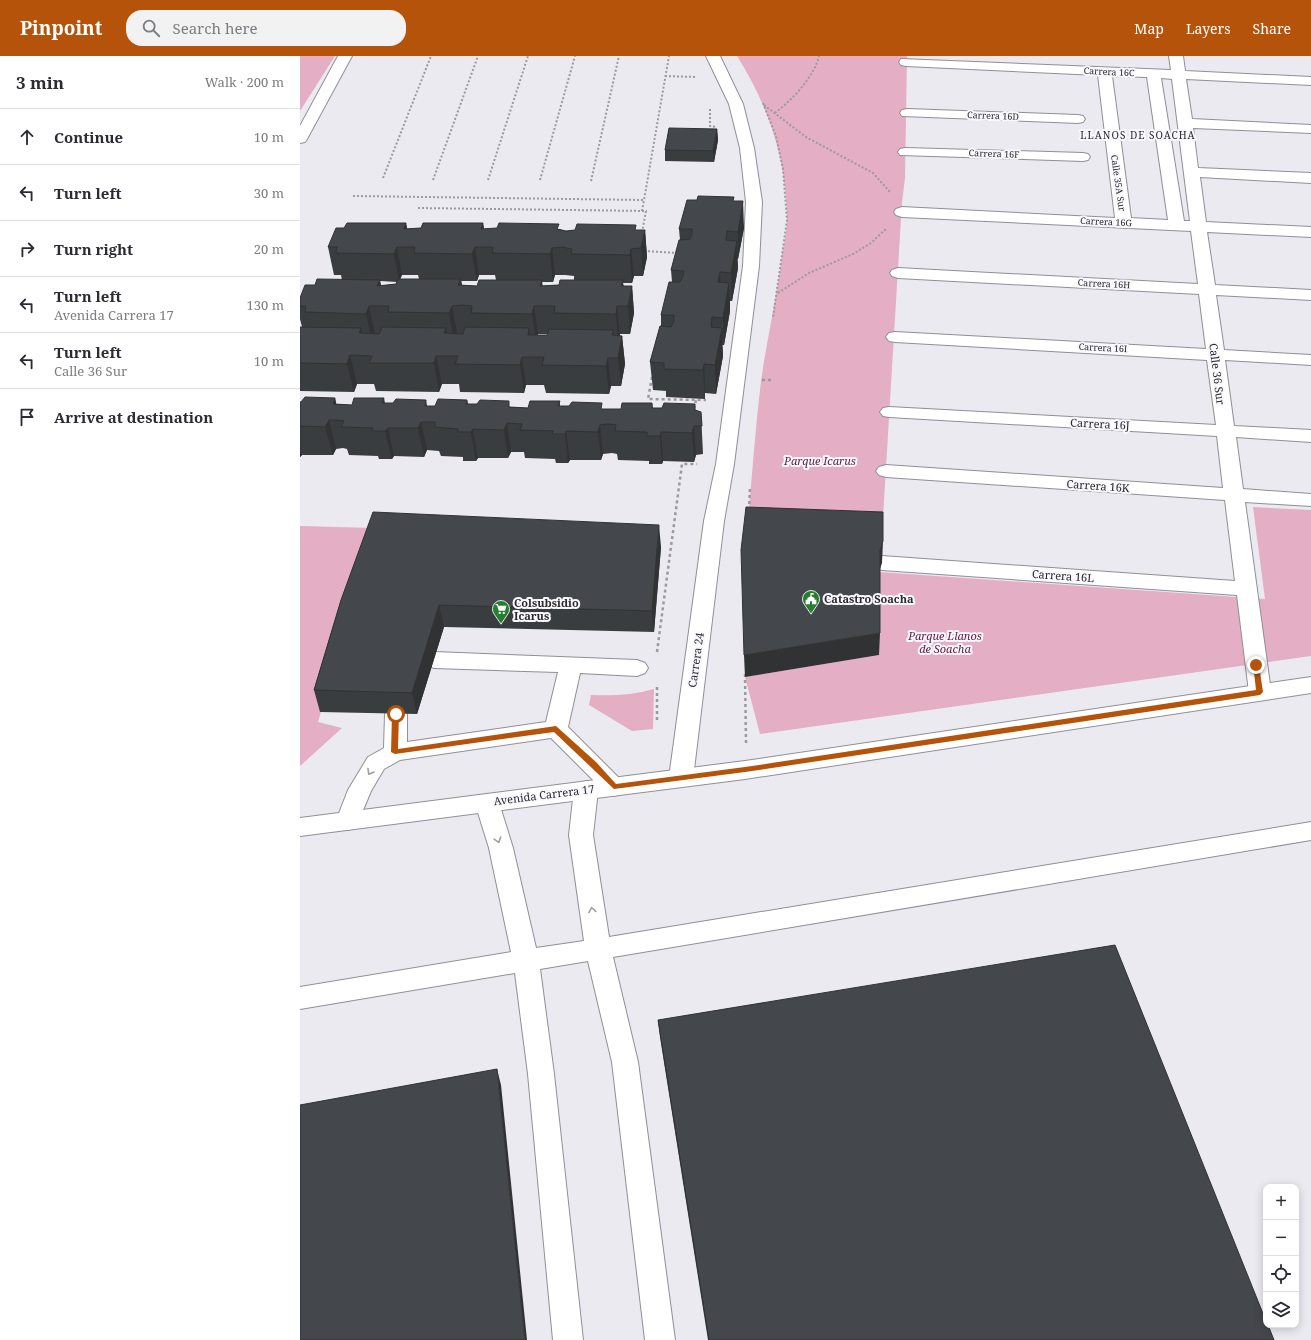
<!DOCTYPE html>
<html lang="en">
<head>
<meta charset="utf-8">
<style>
  body { margin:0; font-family:"Noto Serif",serif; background:#f2f2f3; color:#2b2b33 }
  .controls { position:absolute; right:12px; bottom:12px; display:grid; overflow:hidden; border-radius:8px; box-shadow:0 2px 10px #0003 }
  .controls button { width:36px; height:36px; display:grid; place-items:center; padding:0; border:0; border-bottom:1px solid #e1e1e2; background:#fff; color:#2b2b33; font:20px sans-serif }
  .stop { position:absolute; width:12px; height:12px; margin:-9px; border:3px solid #b45309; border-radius:50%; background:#fff }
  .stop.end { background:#b45309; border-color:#fff; box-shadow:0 1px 4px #0008 }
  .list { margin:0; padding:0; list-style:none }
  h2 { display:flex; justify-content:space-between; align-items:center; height:52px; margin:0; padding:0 16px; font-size:17px }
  h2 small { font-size:13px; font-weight:400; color:#7c7c81 }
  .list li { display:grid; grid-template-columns:26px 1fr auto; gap:12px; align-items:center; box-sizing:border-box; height:56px; padding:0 16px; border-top:1px solid #e1e1e2 }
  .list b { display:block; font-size:15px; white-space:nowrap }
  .list p { margin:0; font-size:13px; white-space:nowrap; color:#7c7c81 }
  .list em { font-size:13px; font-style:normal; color:#7c7c81 }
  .icon { flex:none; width:22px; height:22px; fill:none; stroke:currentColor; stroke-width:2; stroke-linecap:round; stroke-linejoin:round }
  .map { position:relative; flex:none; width:1011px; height:1284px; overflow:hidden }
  header { display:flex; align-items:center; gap:24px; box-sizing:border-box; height:56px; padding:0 20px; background:#b45309; color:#fff }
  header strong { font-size:19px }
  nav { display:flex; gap:22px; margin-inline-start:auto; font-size:14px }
  .search { width:280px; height:36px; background:#f2f2f3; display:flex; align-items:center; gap:10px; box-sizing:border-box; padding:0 14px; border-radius:16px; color:#7c7c81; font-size:15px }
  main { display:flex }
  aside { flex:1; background:#fff }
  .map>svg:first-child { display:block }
</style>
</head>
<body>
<header>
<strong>Pinpoint</strong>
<div class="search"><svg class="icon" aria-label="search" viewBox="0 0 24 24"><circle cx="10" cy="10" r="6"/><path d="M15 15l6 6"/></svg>Search here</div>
<nav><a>Map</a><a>Layers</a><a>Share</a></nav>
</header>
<main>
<aside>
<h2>3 min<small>Walk · 200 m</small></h2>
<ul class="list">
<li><svg class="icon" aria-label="ahead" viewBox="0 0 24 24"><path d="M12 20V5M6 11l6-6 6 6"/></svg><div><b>Continue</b></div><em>10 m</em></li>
<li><svg class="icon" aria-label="left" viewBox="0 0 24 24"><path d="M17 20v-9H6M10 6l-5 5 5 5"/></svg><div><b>Turn left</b></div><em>30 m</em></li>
<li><svg class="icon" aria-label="right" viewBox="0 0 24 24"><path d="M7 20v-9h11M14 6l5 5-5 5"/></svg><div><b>Turn right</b></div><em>20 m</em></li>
<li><svg class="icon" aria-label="left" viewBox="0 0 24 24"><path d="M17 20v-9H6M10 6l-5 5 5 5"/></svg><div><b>Turn left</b><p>Avenida Carrera 17</p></div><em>130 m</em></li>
<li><svg class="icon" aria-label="left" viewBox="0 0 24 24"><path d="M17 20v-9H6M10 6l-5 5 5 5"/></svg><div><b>Turn left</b><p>Calle 36 Sur</p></div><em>10 m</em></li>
<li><svg class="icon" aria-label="arrive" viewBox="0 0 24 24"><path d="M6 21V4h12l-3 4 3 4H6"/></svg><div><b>Arrive at destination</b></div></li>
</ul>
</aside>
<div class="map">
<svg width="1011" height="1284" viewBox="0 0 1011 1284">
  <rect width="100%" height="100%" fill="#ebeaf1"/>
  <!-- green -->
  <g fill="#e4aec4">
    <polygon points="0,0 35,0 0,55"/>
    <path d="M437,0H607L605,122L602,146L582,478L447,473C452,424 455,374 461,325C467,283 477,241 482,199C484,187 487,175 487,163C486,102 469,51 437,0Z"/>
    <polygon points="953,451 1011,454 1011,600 460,678 445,621 579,599 579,516 965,543"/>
    <polygon points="0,470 74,472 18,666 42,672 0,710"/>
    <path d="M354,633L353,673L332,675L289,649L291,639C313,640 333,639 354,633Z"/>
  </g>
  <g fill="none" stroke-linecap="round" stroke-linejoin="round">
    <defs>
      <g id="minor">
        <polygon points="38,0 52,0 7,83 5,86 0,87 0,70"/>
        <polygon points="406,0 420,0 443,48 454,92 462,146 459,210 434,408 424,465 393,722 389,728 381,731 373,728 369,722 404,465 416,408 443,210 446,146 440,92 429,48"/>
        <path d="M869,0H883L885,15L1011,21V29L886,23L892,63L1011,69V77L893,72L898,112L1011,117V127L900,121L906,166L1011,171V181L907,176L915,229L1011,234V244L916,239L924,294L1011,299V309L925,304L934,370L1011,374V386L936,381L943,433L1011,438V450L945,446L971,636L968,642L960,644L952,642L949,636L937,539L582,514L575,512L572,507L575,502L582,500L935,525L925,444L586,421L579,419L576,415L579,411L586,409L923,432L917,380L589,361L583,360L580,356L583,352L589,351L916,369L907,304L595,286L589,285L586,281L589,277L595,276L906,293L899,238L598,222L592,220L590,217L592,214L598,212L898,228L891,175L602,161L596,159L594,156L596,153L602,151L815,162L798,19L606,10L601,9L599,6L601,3L871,14ZM812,20L847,21L868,164L831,162ZM861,22L872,23L890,165H884Z"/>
        <polygon points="607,53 778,59 783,60 785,63 783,66 778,67 602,60 600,57 602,54"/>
        <polygon points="605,92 783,97 788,98 790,101 788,104 783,105 600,99 598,96 600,93"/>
        <polygon points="134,596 337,604 345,607 348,612 345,617 337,620 280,617 268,671 322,725 326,731 322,737 314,740 306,737 251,682 100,704 84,713 71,735 56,771 48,774 40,771 36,765 48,734 68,701 84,692 85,658 88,652 96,650 104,652 107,658 107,686 246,666 258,616 134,612 126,609 123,604 126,599"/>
        <polygon points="286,725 294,728 298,734 293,779 309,881 1011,766 1011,784 313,901 338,1006 375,1284 345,1284 312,1006 288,905 240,913 254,1018 283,1284 253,1284 228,1018 215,917 0,953 0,931 211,896 189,792 175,747 179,741 187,738 195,741 199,747 213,792 236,892 284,885 269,779 274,734 278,728"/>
      </g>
      <polygon id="major" points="1011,621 1011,637 445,723 0,780 0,762 445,705"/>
    </defs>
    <!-- minor casing -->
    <use href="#minor" stroke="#908f95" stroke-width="2"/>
    <!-- major casing -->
    <use href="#major" stroke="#908f95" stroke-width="2"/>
    <!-- path-far1 -->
    <g stroke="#9b9aa0" stroke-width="2" stroke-dasharray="2 2" stroke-linecap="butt">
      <polyline points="365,20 395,21"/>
      <polyline points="463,47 476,80 483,113 487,164 473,261"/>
      <polyline points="464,49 506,81 573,117 590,136"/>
      <polyline points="410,53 410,70 417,71"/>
      <path d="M475,57C492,44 514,21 519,0"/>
      <polyline points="83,122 131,0"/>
      <polyline points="133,124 178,0"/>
      <polyline points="188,124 228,0"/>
      <polyline points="240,124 275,0"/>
      <polyline points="291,125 319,0"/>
      <polyline points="53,140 344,144 369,0"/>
      <polyline points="118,152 346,155 342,176"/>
      <polyline points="342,155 344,144"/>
      <polyline points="344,195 377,197"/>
      <polyline points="478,237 509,217 553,198 571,187 586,173"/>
    </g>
    <!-- path -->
    <g stroke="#9b9aa0" stroke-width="2.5" stroke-dasharray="3 3" stroke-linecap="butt">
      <polyline points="352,321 348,343 406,344"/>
      <polyline points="462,324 471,324"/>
      <polyline points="394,353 396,344"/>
      <polyline points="449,454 450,431"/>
      <polyline points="357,596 382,408 397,408"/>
      <polyline points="445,618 446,687"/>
      <polyline points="357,631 357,664"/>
    </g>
    <!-- minor -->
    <use href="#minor" fill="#fff" fill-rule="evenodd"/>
    <!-- major -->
    <use href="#major" fill="#fff" fill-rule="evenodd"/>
  </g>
  <!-- wall -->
  <g fill="#3a3d40" fill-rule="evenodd">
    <polygon points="417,73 418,84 414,106 365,105 365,94"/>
    <polygon points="434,145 444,172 438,203 437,203 438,212 432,245 430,245 430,255 424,289 422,289 423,300 416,338 405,337 405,343 366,341 366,335 353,334 350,306 361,270 361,259 372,226 371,214 380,184 379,173"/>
    <path d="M106,167L107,173L121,172L183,167L184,173H259L266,175L345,174L347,201L343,220H334L332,227H323L324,230H332L334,257L330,278H320V280H322L325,308L321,330H311L309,338L246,337L244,329H226L224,337L160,336L159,328H142L139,336L76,335L74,328H57L54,336L0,335V271H2L0,263V242L15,229L42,224L41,219H34L28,191L44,172ZM102,219H118L119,223H100ZM179,219H195L196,224L177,230L162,229L161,225H177ZM255,219H265L274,220V224L259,229L242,230V226H253ZM80,225L97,226L96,228L81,230ZM238,278H248L247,279H238Z"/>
    <polygon points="35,342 36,348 52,349 84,342 85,347 127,350 135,350 167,344 168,348 228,352 260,345 260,350 302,353 321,353 352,347 353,352 395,354 401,356 403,398 396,399 394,406 363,405 362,408 349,408 349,405 318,404 317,398 312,397 303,398 301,404 270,404 268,407 256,407 255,403 225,402 224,396 211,396 208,402 178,402 176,405 163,405 163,401 141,400 139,395 127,394 124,401 94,400 92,403 79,403 78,400 49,399 47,393 43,392 36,393 33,399 2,399 0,401 0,346"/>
    <polygon points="361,491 354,576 144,571 117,658 20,656 14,634 41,544"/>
    <polygon points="358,964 974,1284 408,1284 360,981"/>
  </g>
  <!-- shaded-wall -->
  <g fill="#303234">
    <polygon points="417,73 418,84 414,106 413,95"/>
    <polygon points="443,145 444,172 438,203 438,176"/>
    <polygon points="106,167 111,191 104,173"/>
    <polygon points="183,167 187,191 181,173"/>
    <polygon points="345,174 347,201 343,220 341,192"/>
    <polygon points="437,185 438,212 432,245 431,217"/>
    <polygon points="97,191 102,219 99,226 94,198"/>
    <polygon points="175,191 179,219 177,225 172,198"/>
    <polygon points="252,192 255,219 253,226 250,198"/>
    <polygon points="331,193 334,220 332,227 330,199"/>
    <polygon points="420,216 421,244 418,226"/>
    <polygon points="161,223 165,250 158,229"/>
    <polygon points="80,224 85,250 77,230"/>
    <polygon points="242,224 245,250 240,230"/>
    <polygon points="429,227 430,255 424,289 423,262"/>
    <polygon points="332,230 334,257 330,278 328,250"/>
    <polygon points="69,250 75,278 72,286 66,258"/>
    <polygon points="152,250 157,277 154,285 149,257"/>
    <polygon points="234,250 238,278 236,286 232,258"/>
    <polygon points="317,250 320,278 318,286 316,258"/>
    <polygon points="412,261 413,289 411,271"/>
    <polygon points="61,272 68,300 59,277"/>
    <polygon points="146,272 151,300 144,277"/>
    <polygon points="229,272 233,301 228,279"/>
    <polygon points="422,272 423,300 416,338 415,309"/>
    <polygon points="322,280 325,308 321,330 318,302"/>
    <polygon points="50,299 57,328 54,336 47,308"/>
    <polygon points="136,300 142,328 139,336 134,307"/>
    <polygon points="222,301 226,329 224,337 220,309"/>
    <polygon points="308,302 311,330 309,338 306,310"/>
    <polygon points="404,308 405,337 405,343 403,314"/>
    <polygon points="35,342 40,364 33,348"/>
    <polygon points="126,344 130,366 125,350"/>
    <polygon points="167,344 178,402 176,405 166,348"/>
    <polygon points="29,364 36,393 33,399 25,371"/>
    <polygon points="121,366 127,394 124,401 118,372"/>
    <polygon points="207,367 211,396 208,402 204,374"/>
    <polygon points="300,369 303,398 301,404 298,376"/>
    <polygon points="394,370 396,399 394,406 392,377"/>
    <polygon points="88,372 94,400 92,403 85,375"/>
    <polygon points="266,375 270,404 268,407 265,378"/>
    <polygon points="361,376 363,405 362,408 360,380"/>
    <polygon points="0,390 2,399 0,401"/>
    <polygon points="359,469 361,491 354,576 352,555"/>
    <polygon points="583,485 582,507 579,516 580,494"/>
    <polygon points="139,549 144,571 117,658 112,637"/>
    <polygon points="580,577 579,599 445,621 444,599"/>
    <polygon points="197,1013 201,1029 227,1284 225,1284"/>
  </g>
  <!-- building -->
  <g fill="#44474b" stroke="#303234">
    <polygon points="369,72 417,73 413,95 365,94"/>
    <polygon points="398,140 434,141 433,145 443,145 438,176 427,175 426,184 437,185 431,217 420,216 418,226 429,227 423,262 412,261 411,271 422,272 415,309 404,308 403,314 364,313 364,307 350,306 360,270 371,271 374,265 374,259 361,259 369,226 380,226 383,220 384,215 371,214 379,184 390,183 392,178 392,173 379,173 387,144 397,144"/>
    <polygon points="47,167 106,167 104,173 121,172 123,167 183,167 181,173 197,172 199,167 259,168 257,173 266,175 275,174 277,168 336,169 335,174 345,174 341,192 331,193 330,199 271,198 272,193 262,191 252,192 250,198 192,197 193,191 175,191 172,198 114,197 115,191 97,191 94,198 36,197 37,191 28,191 36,172 44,172"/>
    <polygon points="17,223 80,224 77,230 96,228 98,223 161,223 158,229 177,230 179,224 242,224 240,230 259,229 260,224 323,224 321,230 332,230 328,250 317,250 316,258 254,257 255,250 234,250 232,258 171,257 172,250 161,249 152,250 149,257 88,256 89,250 69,250 66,258 5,256 6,250 0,250 0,242 5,229 15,229"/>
    <polygon points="0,271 61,272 59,277 79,278 82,271 146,272 144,277 163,278 165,271 229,272 228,279 247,279 249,273 314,274 312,279 322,280 318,302 308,302 306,310 242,309 244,301 222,301 220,309 155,308 158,300 136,300 134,307 69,307 72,300 50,299 47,308 0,307"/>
    <polygon points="5,341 35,342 33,348 52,349 54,342 84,342 82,347 93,347 96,343 126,344 125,350 135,350 138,343 167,344 166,348 177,348 180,344 209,345 209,351 228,352 230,345 260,345 258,350 269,350 272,346 302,347 301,353 321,353 322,347 352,347 352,352 362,352 364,347 395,348 395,354 401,356 402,370 394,370 392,377 361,376 360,380 347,380 347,376 315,375 316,369 308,368 300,369 298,376 266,375 265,378 252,378 253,375 220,374 222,368 207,367 204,374 173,373 171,376 158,376 158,373 135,371 135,366 121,366 118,372 88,372 85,375 72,375 73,372 41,371 44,365 36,364 29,364 25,371 0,370 0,346 1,346"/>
    <polygon points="446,451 583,456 583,485 580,494 580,577 444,599 441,494"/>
    <polygon points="73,456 359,469 352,555 139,549 112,637 14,634 41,544"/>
    <polygon points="815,889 966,1265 966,1269 968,1269 974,1284 409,1284 358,964"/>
    <polygon points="197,1013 225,1284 0,1284 0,1049"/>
  </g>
  <!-- one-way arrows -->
  <defs><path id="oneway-chevron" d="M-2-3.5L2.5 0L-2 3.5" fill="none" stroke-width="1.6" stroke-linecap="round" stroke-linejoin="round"/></defs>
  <g stroke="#9f9fa0">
    <use href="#oneway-chevron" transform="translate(70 716) rotate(120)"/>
    <use href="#oneway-chevron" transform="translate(198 784) rotate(73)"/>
    <use href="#oneway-chevron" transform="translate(292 854) rotate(-99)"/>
  </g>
  <!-- route -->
  <polygon fill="#b45309" points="953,607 959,609 963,636 960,639 445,716 314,733 254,676 95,698 91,696 92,658 96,656 99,658 98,693 256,670 296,706 316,728 445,711 956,634"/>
  <!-- icons -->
  <defs>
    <symbol id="civic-pin" viewBox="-11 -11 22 30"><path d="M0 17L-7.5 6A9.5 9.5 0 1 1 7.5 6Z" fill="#267f2f" stroke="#f9f8fe"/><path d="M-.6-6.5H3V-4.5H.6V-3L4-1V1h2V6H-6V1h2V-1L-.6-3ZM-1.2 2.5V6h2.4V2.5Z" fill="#fff"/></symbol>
    <symbol id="supermarket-pin" viewBox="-11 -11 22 30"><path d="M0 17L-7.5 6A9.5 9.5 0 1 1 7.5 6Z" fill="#267f2f" stroke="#f9f8fe"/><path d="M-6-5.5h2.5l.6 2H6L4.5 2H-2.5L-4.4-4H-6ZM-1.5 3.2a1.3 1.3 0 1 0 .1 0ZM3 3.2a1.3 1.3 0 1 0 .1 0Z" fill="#fff"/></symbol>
  </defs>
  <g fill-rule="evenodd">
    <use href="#civic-pin" x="501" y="533" width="20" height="27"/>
    <use href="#supermarket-pin" x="191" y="543" width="20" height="27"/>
  </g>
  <g text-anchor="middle" stroke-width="4" stroke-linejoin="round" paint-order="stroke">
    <!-- far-street labels -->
    <g font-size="9" fill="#2a2a2d" stroke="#f9f8fe">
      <text transform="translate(809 16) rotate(3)" y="3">Carrera 16C</text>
      <text transform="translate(693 60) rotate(2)" y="3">Carrera 16D</text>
      <text transform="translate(694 98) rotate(2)" y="3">Carrera 16F</text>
      <text transform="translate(818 127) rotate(82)" y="3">Calle 35A Sur</text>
      <text transform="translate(806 166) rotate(3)" y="3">Carrera 16G</text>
      <text transform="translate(804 228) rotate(3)" y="3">Carrera 16H</text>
      <text transform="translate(803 292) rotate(3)" y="3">Carrera 16I</text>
    </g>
    <!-- far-neighbourhood labels -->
    <g font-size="10" letter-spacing="1" fill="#2a2a2d" stroke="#f9f8fe">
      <text x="838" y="83">LLANOS DE SOACHA</text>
    </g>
    <!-- street labels -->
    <g font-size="11" fill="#2a2a2d" stroke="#f9f8fe">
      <text transform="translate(917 318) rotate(83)" y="4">Calle 36 Sur</text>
      <text transform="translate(800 368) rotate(3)" y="4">Carrera 16J</text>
      <text transform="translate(798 430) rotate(4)" y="4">Carrera 16K</text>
      <text transform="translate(763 520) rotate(4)" y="4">Carrera 16L</text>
      <text transform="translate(396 604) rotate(-82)" y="4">Carrera 24</text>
      <text transform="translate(244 739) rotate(-7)" y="4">Avenida Carrera 17</text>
    </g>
    <!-- park labels -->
    <g font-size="11" font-style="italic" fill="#5e1a3d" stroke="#f9f8fe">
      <text x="520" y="409">Parque Icarus</text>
      <text x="645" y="584">Parque Llanos<tspan x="645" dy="13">de Soacha</tspan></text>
    </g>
    <!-- poi labels -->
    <g font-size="11" font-weight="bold" fill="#2a2a2d" stroke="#f9f8fe" text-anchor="start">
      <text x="524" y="547">Catastro Soacha</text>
      <text x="214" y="551">Colsubsidio<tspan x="214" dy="13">Icarus</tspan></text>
    </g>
  </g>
</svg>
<div class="controls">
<button>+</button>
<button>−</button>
<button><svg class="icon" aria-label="locate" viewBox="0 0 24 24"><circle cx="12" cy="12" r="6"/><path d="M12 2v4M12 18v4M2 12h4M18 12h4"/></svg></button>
<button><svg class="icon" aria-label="layers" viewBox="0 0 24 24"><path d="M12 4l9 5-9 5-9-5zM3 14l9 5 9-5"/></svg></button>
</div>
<div class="stop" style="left:96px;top:658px"></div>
<div class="stop end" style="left:956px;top:609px"></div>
</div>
</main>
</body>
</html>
